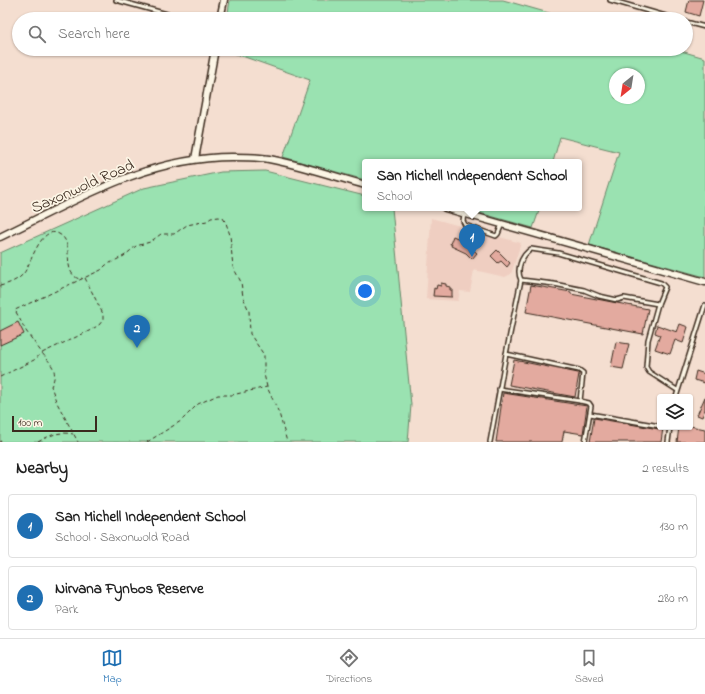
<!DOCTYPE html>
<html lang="en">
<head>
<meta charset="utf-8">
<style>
  body { margin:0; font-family:"Indie Flower",sans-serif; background:#f2f2f2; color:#222 }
  .controls { position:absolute; right:12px; bottom:12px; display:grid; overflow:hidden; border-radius:4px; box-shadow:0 1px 3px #0004 }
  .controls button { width:36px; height:36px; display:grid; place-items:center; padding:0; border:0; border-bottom:1px solid #e0e0e0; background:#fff; color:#222; font:20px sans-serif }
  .compass { position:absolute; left:609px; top:68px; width:36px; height:36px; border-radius:50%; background:#fff; box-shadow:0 1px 3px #0004; rotate:210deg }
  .scale { position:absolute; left:12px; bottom:10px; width:85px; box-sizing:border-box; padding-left:4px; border:2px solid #3b2a1e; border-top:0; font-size:11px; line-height:14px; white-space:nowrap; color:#3b2a1e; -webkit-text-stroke:3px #fcf5e5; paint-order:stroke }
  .you { position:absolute; left:365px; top:291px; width:14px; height:14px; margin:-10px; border:3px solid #fff; border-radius:50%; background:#1a73e8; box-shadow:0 0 0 6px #1a73e833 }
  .badge { display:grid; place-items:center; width:26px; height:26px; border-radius:50%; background:#1f6fb2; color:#fff; font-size:13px; font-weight:700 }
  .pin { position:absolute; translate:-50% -33px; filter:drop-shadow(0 1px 2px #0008) }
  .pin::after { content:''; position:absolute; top:21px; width:14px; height:12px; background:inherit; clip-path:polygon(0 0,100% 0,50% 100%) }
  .popup { position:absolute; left:362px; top:159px; width:220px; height:52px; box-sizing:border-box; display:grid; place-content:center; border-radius:4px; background:#fff; filter:drop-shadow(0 1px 3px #0005); font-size:13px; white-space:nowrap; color:#767676 }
  .popup b { font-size:15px; color:#222 }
  .popup::after { content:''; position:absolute; left:50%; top:100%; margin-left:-8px; border:8px solid transparent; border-top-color:#fff }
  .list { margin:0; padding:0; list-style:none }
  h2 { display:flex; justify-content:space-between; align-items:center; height:52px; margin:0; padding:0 16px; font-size:17px }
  h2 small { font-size:13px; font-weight:400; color:#767676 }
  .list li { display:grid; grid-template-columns:26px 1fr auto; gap:12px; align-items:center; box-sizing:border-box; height:64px; margin:0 8px 8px; padding:0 8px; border:1px solid #e0e0e0; border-radius:4px }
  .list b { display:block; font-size:15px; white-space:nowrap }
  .list p { margin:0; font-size:13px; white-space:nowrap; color:#767676 }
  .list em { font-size:13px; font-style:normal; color:#767676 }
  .icon { flex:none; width:22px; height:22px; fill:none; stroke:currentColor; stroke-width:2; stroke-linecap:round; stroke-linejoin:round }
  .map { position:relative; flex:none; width:705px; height:442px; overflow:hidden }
  .search { position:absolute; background:#fff; box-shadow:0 1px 3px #0004; left:12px; right:12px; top:12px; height:44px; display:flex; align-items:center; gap:10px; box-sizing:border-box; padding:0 14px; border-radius:22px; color:#767676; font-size:15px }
  .sheet { height:196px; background:#fff }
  nav { display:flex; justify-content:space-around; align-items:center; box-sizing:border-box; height:56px; border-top:1px solid #e0e0e0; background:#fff; font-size:11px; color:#767676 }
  nav a { display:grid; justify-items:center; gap:2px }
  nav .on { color:#1f6fb2 }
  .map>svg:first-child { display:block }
</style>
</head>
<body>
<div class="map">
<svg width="705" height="442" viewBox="0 0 705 442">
  <rect width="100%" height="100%" fill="#f4ded0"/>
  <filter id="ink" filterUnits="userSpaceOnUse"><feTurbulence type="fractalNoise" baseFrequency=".025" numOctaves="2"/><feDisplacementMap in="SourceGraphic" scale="8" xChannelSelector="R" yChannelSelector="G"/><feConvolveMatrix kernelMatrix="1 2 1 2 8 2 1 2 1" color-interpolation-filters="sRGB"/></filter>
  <g filter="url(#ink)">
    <!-- built -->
    <polygon fill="#efcec1" points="431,218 521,243 511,274 505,277 474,270 470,292 460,291 458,301 426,299"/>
    <!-- green -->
    <g fill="#9ae2b1" stroke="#6a8668" fill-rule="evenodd">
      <polygon points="230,0 503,0 570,19 227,19"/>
      <path d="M222,49H674L705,58V277L589,245L619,152L560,137L553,162H365V180L283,157L310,80ZM615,74H639V98H615Z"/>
      <polygon points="265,171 365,196 365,208 392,208 411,405 408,442 0,442 0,253 144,188 221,172"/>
      <polygon points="462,208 540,208 533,228"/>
    </g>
    <!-- building -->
    <g fill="#e3aa9f" stroke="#3b2a1e">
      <polygon points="689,0 703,0 699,16 686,12"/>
      <polygon points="453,236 466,242 467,240 473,244 471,248 477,253 472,259 466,253 451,246 452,244 450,244"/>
      <polygon points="497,250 510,263 507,267 501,261 498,263 491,256"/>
      <polygon points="441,283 446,284 446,286 450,287 450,290 452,290 452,297 433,296 434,288 436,289 437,285 441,286"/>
      <polygon points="531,285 571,292 571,294 648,309 643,334 526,312"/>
      <polygon points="18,322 24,334 0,345 0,331"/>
      <polygon points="680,324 688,327 683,343 675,340 670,354 655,349 660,335 655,333 657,325 677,332"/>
      <polygon points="616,342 629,344 623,369 611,367"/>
      <polygon points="514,360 578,373 579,374 575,397 509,385"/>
      <polygon points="696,371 705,374 705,383 694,380"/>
      <polygon points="503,393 587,406 583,434 564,431 562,442 496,442"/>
      <polygon points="705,397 705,409 702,417 697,415"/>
      <polygon points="594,418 659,429 663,428 661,442 590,442"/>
      <polygon points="690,426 705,429 705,442 677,442 679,427"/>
    </g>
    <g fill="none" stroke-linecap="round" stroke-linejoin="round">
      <defs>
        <g id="service">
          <polyline points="116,0 185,19"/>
          <polyline points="610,0 676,19"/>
          <polyline points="686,22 705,27"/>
          <polyline points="464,214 463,221 465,225 496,236 498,234 502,224"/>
          <path d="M521,280C516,270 521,256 531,249L558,253L661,283L665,287L658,304"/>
          <polyline points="506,354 521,280 554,284 584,290 599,296 617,300 624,298 658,304 648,340 646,367 649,372 677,390"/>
          <polyline points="499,389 580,401"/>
          <polyline points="676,397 705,305"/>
          <polyline points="590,414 660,426"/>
          <polyline points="490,442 506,354 579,370 583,373 580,401 589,403 591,406 585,442"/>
          <polyline points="668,442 670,427"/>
        </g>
        <g id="minor">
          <polyline points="220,19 224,0"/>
          <polyline points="195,159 215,49"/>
          <polyline points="445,208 705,282"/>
          <path d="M0,237C75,201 146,157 232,157C244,157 257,157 269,159C301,165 333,176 365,185"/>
        </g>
      </defs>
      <!-- service casing -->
      <use href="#service" stroke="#3b2a1e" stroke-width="6"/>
      <!-- minor casing -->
      <use href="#minor" stroke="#3b2a1e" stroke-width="9"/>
      <!-- path -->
      <g stroke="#3b2a1e" stroke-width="1" stroke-dasharray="4 3" stroke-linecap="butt">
        <polyline points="85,278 103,314 103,320 99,325 89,331 42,353 26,331 15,310 101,270 106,265 124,256 136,246 150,242 161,234 174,234 187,225 207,221 211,218 219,217 223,218 226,223 230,235 233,267 241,282 243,297 249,311 250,334 264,355 264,374 267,387 279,413 287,442"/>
        <path d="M0,286C8,284 19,280 24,273C31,264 41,224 59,234C76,243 60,271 79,279L82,278"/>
        <path d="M0,377L34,360L42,353C52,365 59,371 51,386L56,401L78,442"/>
        <polyline points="0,441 1,442"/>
        <path d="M38,442C50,435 59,431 73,434"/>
        <polyline points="147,442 181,421 198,404 218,395 232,395 267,387"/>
      </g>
      <!-- service -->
      <use href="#service" stroke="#fcf5e5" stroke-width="3"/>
      <!-- minor -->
      <use href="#minor" stroke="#fcf5e5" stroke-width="6"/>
    </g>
  </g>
  <g text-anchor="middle" stroke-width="3.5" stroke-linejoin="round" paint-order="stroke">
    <!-- street labels -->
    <g font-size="16" fill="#3b2a1e" stroke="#fcf5e5">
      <text transform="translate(82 185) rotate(-24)" y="6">Saxonwold Road</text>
    </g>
  </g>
</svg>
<div class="controls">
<button><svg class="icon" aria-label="layers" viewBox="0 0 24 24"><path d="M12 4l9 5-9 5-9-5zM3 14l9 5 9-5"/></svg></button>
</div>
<svg class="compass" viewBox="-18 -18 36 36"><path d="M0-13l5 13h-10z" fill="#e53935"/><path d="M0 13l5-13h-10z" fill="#767676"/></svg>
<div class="scale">100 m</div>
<div class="you"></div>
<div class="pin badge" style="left:472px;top:257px">1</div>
<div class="popup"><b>San Michell Independent School</b>School</div>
<div class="pin badge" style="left:137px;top:348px">2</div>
<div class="search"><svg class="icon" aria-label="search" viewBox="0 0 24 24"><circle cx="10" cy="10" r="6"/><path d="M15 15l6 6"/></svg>Search here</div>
</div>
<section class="sheet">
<h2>Nearby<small>2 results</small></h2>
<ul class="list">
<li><span class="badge">1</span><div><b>San Michell Independent School</b><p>School · Saxonwold Road</p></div><em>130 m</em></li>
<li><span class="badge">2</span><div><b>Nirvana Fynbos Reserve</b><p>Park</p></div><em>280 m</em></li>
</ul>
</section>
<nav>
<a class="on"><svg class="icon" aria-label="map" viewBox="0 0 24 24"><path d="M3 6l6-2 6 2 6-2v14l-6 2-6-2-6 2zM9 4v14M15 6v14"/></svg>Map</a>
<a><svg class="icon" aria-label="directions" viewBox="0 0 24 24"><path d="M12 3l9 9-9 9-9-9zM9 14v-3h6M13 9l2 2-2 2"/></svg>Directions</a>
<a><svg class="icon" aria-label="saved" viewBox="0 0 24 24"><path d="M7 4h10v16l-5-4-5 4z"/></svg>Saved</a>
</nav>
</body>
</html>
